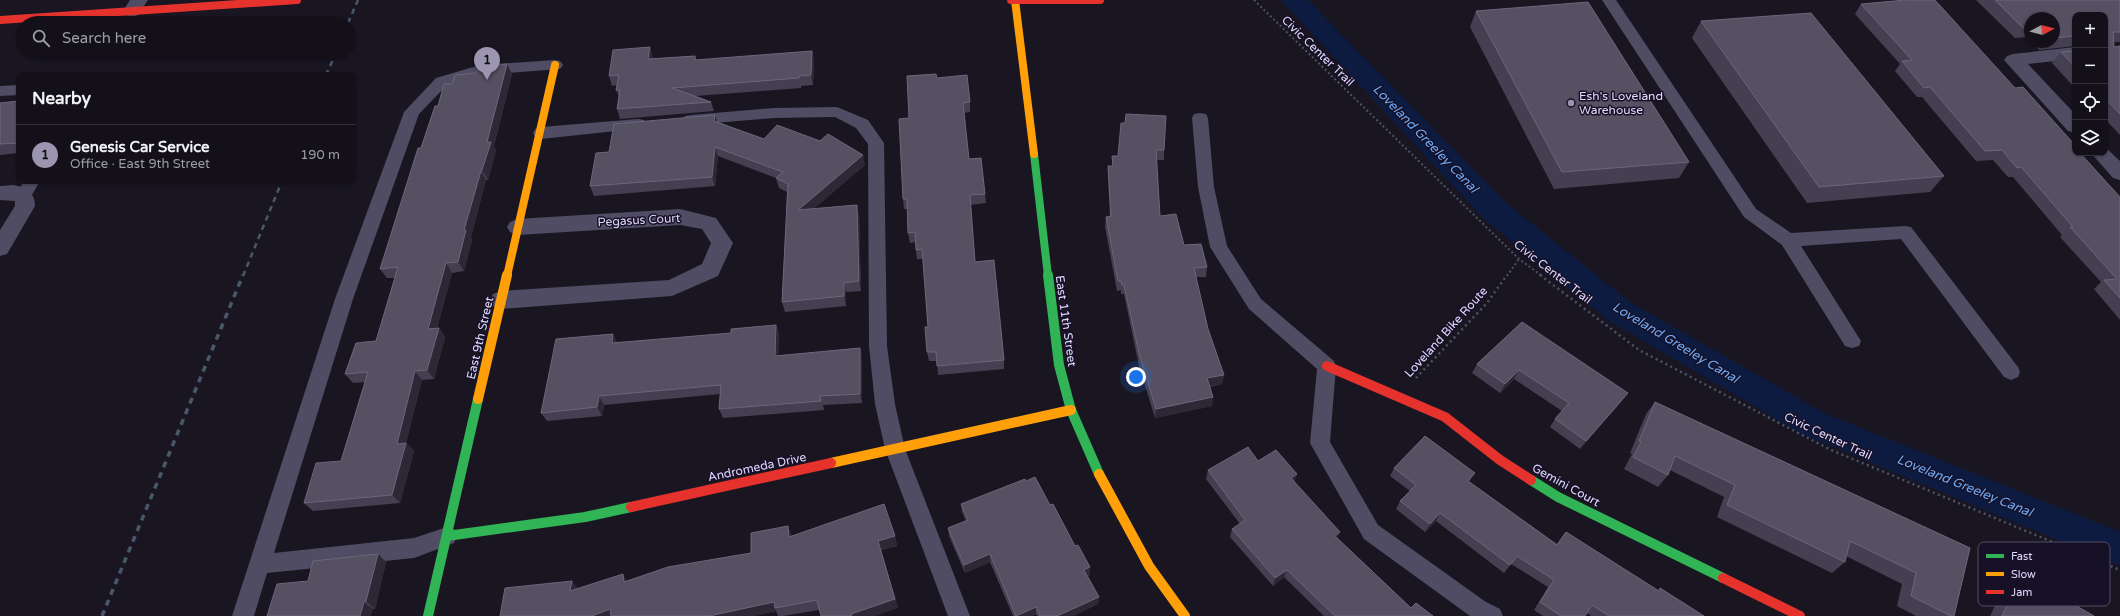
<!DOCTYPE html>
<html lang="en">
<head>
<meta charset="utf-8">
<style>
  body { margin:0; font-family:"Varela Round",sans-serif; background:#201e27; color:#f1f3f6 }
  .controls { position:absolute; right:12px; top:12px; display:grid; overflow:hidden; border-radius:8px; box-shadow:0 1px 3px #0004 }
  .controls button { width:36px; height:36px; display:grid; place-items:center; padding:0; border:0; border-bottom:1px solid #323039; background:#13101a; color:#f1f3f6; font:20px sans-serif }
  .compass { position:absolute; left:2024px; top:12px; width:36px; height:36px; border-radius:50%; background:#13101a; box-shadow:0 1px 3px #0004; rotate:83deg }
  .you { position:absolute; left:1136px; top:377px; width:14px; height:14px; margin:-10px; border:3px solid #fff; border-radius:50%; background:#1a73e8; box-shadow:0 0 0 6px #1a73e833 }
  .badge { display:grid; place-items:center; width:26px; height:26px; border-radius:50%; background:#9b95b0; color:#111; font-size:13px; font-weight:700 }
  .pin { position:absolute; translate:-50% -33px; filter:drop-shadow(0 1px 2px #0008) }
  .pin::after { content:''; position:absolute; top:21px; width:14px; height:12px; background:inherit; clip-path:polygon(0 0,100% 0,50% 100%) }
  .list { margin:0; padding:0; list-style:none }
  h2 { display:flex; justify-content:space-between; align-items:center; height:52px; margin:0; padding:0 16px; font-size:17px }
  h2 small { font-size:13px; font-weight:400; color:#9d9da2 }
  .list li { display:grid; grid-template-columns:26px 1fr auto; gap:12px; align-items:center; box-sizing:border-box; height:60px; padding:0 16px; border-top:1px solid #323039 }
  .list b { display:block; font-size:15px; white-space:nowrap }
  .list p { margin:0; font-size:13px; white-space:nowrap; color:#9d9da2 }
  .list em { font-size:13px; font-style:normal; color:#9d9da2 }
  .icon { flex:none; width:22px; height:22px; fill:none; stroke:currentColor; stroke-width:2; stroke-linecap:round; stroke-linejoin:round }
  .map { position:relative; flex:none; width:2120px; height:616px; overflow:hidden }
  .search { position:absolute; background:#13101a; box-shadow:0 1px 3px #0004; left:16px; top:16px; width:340px; height:44px; display:flex; align-items:center; gap:10px; box-sizing:border-box; padding:0 14px; border-radius:22px; color:#9d9da2; font-size:15px }
  .panel { position:absolute; background:#13101a; box-shadow:0 1px 3px #0004; left:16px; top:72px; width:340px; height:112px; border-radius:8px }
  .map>svg:first-child { display:block }
</style>
</head>
<body>
<div class="map">
<svg width="2120" height="616" viewBox="0 0 2120 616">
  <rect width="100%" height="100%" fill="#191622"/>
  <g fill="none" stroke-linecap="round" stroke-linejoin="round">
    <!-- canal -->
    <polygon fill="#0e1b41" fill-rule="evenodd" points="1281,0 1308,0 1505,202 1631,303 1826,414 2120,532 2120,566 1802,434 1609,321 1483,218"/>
    <!-- path-far1 -->
    <g stroke="#4a5463" stroke-width="2" stroke-dasharray="2 2.5" stroke-linecap="butt">
      <polyline points="1254,0 1519,259 1542,276"/>
      <polyline points="1507,276 1519,259"/>
    </g>
    <!-- path -->
    <g stroke="#4a5463" stroke-width="2.5" stroke-dasharray="2 3.5" stroke-linecap="butt">
      <polyline points="1540,275 1639,350 1831,450 2120,570"/>
      <polyline points="1416,378 1487,303 1507,275"/>
    </g>
    <!-- lane -->
    <g fill="#4f4c63" fill-rule="evenodd">
      <polygon points="1602,0 1616,0 1756,209 1791,233 1905,226 1911,227 2018,367 2020,372 2018,377 2011,380 2004,377 1901,239 1801,246 1861,341 1859,346 1852,348 1845,346 1782,245 1744,217"/>
      <polygon points="555,60 560,61 563,65 560,69 481,75 446,86 419,114 353,299 274,553 414,538 447,527 454,529 457,536 454,543 414,558 267,573 254,616 232,616 335,299 404,112 436,78 480,65"/>
      <polygon points="19,85 19,95 0,96 0,86"/>
      <polygon points="837,107 868,120 884,143 887,346 895,404 905,449 970,616 948,616 885,449 875,404 869,346 868,144 856,128 835,117 774,118 691,125 685,124 683,120 685,116 691,115 774,108"/>
      <polygon points="1200,113 1206,114 1208,118 1214,187 1227,246 1261,299 1334,361 1336,366 1330,442 1378,525 1486,602 1500,609 1503,616 1470,616 1364,539 1310,443 1317,369 1249,309 1210,247 1198,187 1192,118 1194,114"/>
      <polygon points="638,119 644,120 646,124 644,128 541,139 535,137 533,133 535,129 541,127"/>
      <polygon points="24,181 40,181 29,200 23,202 17,200 15,196"/>
    </g>
    <!-- street -->
    <g fill="#4f4c63" fill-rule="evenodd">
      <polygon points="130,0 148,0 138,15 132,17 126,15 123,11"/>
      <polygon points="2075,47 2075,59 2028,64 2075,114 2075,133 2068,131 2004,60 2007,56 2013,54"/>
      <polygon points="2105,147 2120,161 2120,180 2113,178 2091,153 2105,153"/>
      <path d="M14,185C26,188 35,192 35,206L7,254L0,256V230L15,206V201L0,200V186Z"/>
      <polygon points="680,209 716,218 733,243 718,276 672,296 501,309 493,306 490,300 493,294 501,291 669,280 702,264 711,243 702,229 680,225 517,235 510,232 507,227 510,222 517,219"/>
    </g>
    <!-- fast-far1 -->
    <polyline stroke="#30b455" stroke-width="8" points="1034,154 1048,276"/>
    <!-- fast -->
    <g stroke="#30b455" stroke-width="10">
      <polyline points="1048,275 1059,365 1071,410 1099,474"/>
      <polyline points="1531,480 1558,497 1723,578"/>
      <polyline points="447,536 585,517 631,507"/>
      <polyline points="428,616 478,399"/>
    </g>
    <!-- slow-far1 -->
    <g stroke="#ff9f0a" stroke-width="8">
      <polyline points="1015,0 1034,154"/>
      <polyline points="507,276 555,65"/>
    </g>
    <!-- slow -->
    <g stroke="#ff9f0a" stroke-width="10">
      <polyline points="478,399 507,275"/>
      <polyline points="831,463 1071,410"/>
      <polyline points="1099,474 1149,566 1185,616"/>
    </g>
    <!-- jam-far1 -->
    <g stroke="#e5322d" stroke-width="8">
      <polyline points="1011,0 1100,0"/>
      <polyline points="0,20 297,0"/>
    </g>
    <!-- jam -->
    <g stroke="#e5322d" stroke-width="10">
      <polyline points="1327,366 1445,417 1500,460 1531,480"/>
      <polyline points="631,507 831,463"/>
      <polyline points="1723,578 1800,616"/>
    </g>
    <!-- rail-far1 -->
    <g stroke="#48586b" stroke-width="2.5" stroke-dasharray="5.5 4.5" stroke-linecap="butt">
      <polyline points="348,23 358,0"/>
      <polyline points="326,75 336,53"/>
      <polyline points="243,276 282,181"/>
    </g>
    <!-- rail -->
    <polyline stroke="#48586b" stroke-width="3.5" stroke-dasharray="6 5.5" stroke-linecap="butt" points="102,616 243,275"/>
  </g>
  <!-- wall -->
  <g fill="#454051">
    <polygon points="1976,0 2120,0 2120,42 2113,42 2114,47 2120,46 2120,135 2105,119 2105,15 2075,15 2075,46 2039,50 2032,42 2054,42 2054,18 2030,18 2030,40 2027,37 2015,38"/>
    <polygon points="1861,4 2015,88 2074,144 2073,146 2120,197 2120,320 2094,289 2101,282 2060,237 2062,235 2013,177 2008,177 1993,160 1976,161 1922,97 1917,97 1895,71 1900,64 1855,14"/>
    <polygon points="1476,11 1689,162 1679,178 1554,189 1470,27"/>
    <polygon points="1701,21 1944,176 1930,192 1807,203 1692,38"/>
    <polygon points="812,51 814,61 813,85 801,86 801,88 696,96 711,102 714,111 620,119 617,109 619,97 616,90 617,85 612,86 609,76 653,57 653,59 695,56 697,60"/>
    <polygon points="2075,51 2075,88 2052,63 2061,52"/>
    <polygon points="507,64 512,74 494,146 496,151 488,180 486,180 471,237 472,240 464,271 452,273 437,328 439,328 445,337 434,379 422,380 406,443 414,451 400,503 313,511 304,503 341,461 365,382 353,383 345,374 376,341 395,278 387,278 380,269 421,148 438,106 452,84 476,73"/>
    <polygon points="937,78 970,102 970,112 964,113 969,159 985,194 986,203 970,205 975,262 1004,360 1004,369 938,375 937,361 929,361 927,352 928,327 923,259 917,259 916,250 916,242 910,243 908,233 907,209 904,209 903,199 909,118"/>
    <polygon points="19,101 19,153 0,155 0,103"/>
    <polygon points="717,122 764,139 865,165 813,209 859,214 861,291 846,292 846,306 785,312 782,302 787,192 779,188 776,178 718,156 715,186 594,196 590,186 609,152"/>
    <polygon points="1125,123 1164,150 1164,160 1157,160 1160,216 1184,245 1207,267 1206,277 1196,277 1208,329 1224,375 1222,384 1210,387 1213,397 1212,406 1155,418 1139,366 1124,294 1121,294 1121,290 1117,291 1105,227 1106,217 1110,217 1108,175 1108,166 1112,166 1112,156 1118,156"/>
    <polygon points="1522,322 1621,402 1580,449 1550,427 1555,419 1562,411 1514,379 1500,393 1472,373 1477,364"/>
    <polygon points="776,325 779,334 778,356 860,348 862,357 862,403 823,405 824,410 723,418 719,409 720,394 604,405 602,416 547,421 541,413 618,343 731,333"/>
    <polygon points="1655,402 1970,548 1954,616 1916,616 1897,606 1902,584 1846,556 1845,562 1832,573 1717,517 1724,497 1670,470 1668,475 1658,487 1624,469 1632,454 1630,453 1646,414"/>
    <polygon points="1258,461 1297,474 1294,481 1338,539 1411,608 1433,616 1324,616 1284,577 1273,586 1230,537 1232,529 1240,524 1206,479 1208,470"/>
    <polygon points="1394,468 1470,482 1557,544 1566,532 1658,591 1660,588 1704,616 1591,616 1587,613 1585,616 1543,616 1534,610 1548,587 1511,564 1504,573 1436,521 1425,532 1396,509 1400,501 1410,491 1390,476"/>
    <polygon points="1026,481 1050,505 1090,575 1087,576 1099,597 1098,604 1073,616 1037,616 1036,614 1032,616 1013,616 990,562 965,573 949,536 948,528 966,521 962,512 961,504"/>
    <polygon points="792,536 895,536 897,546 881,550 898,608 819,610 783,616 778,616 776,611 754,616 500,616 572,581 578,589 627,581 751,553"/>
    <polygon points="378,554 386,562 375,609 373,609 308,581"/>
    <polygon points="2021,574 2094,616 1990,616 2005,585"/>
  </g>
  <!-- shaded-wall -->
  <g fill="#2c2836">
    <polygon points="650,47 653,57 652,69 648,59"/>
    <polygon points="812,51 814,61 813,85 811,75"/>
    <polygon points="507,64 512,74 494,146 496,151 488,180 482,170 487,142"/>
    <polygon points="715,115 718,125 714,121"/>
    <polygon points="715,147 718,156 715,186 712,177"/>
    <polygon points="863,155 865,165 801,220 798,210"/>
    <polygon points="481,171 486,180 471,237 472,240 464,271 458,262 464,230"/>
    <polygon points="857,205 859,214 861,291 859,281"/>
    <polygon points="446,263 452,273 434,338 428,329"/>
    <polygon points="844,283 846,292 846,306 844,296"/>
    <polygon points="776,325 779,334 778,365 775,356"/>
    <polygon points="439,328 445,337 434,379 427,370"/>
    <polygon points="613,334 618,343 612,343"/>
    <polygon points="860,348 862,357 862,403 860,394"/>
    <polygon points="1519,370 1514,379 1500,393 1505,384"/>
    <polygon points="415,371 422,380 406,443 414,451 400,503 392,495 397,444"/>
    <polygon points="1224,375 1222,384 1206,387 1207,378"/>
    <polygon points="1628,393 1621,402 1580,449 1586,441"/>
    <polygon points="599,396 604,405 602,416 597,407"/>
    <polygon points="1213,397 1212,406 1155,418 1156,409"/>
    <polygon points="1475,473 1470,481 1463,489 1468,481"/>
    <polygon points="1297,474 1294,482 1291,478"/>
    <polygon points="1440,513 1436,521 1425,532 1430,524"/>
    <polygon points="788,526 792,536 789,537"/>
    <polygon points="1340,532 1337,540 1335,536"/>
    <polygon points="895,536 897,546 880,550 878,541"/>
    <polygon points="378,554 386,562 375,609 366,601"/>
    <polygon points="990,554 990,562 965,573 964,565"/>
    <polygon points="1090,567 1090,575 1083,578 1084,570"/>
    <polygon points="1287,570 1284,577 1273,586 1275,578"/>
    <polygon points="623,574 629,584 624,582"/>
    <polygon points="572,581 579,590 570,591"/>
    <polygon points="1099,597 1098,604 1073,616 1057,616"/>
    <polygon points="895,599 898,608 875,616 852,616 851,614"/>
    <polygon points="364,602 373,609 371,616 360,616"/>
    <polygon points="774,602 775,608 776,611 754,616 709,616"/>
    <polygon points="1036,607 1036,614 1032,616 1016,616"/>
    <polygon points="610,609 615,616 592,616"/>
  </g>
  <!-- building -->
  <g fill="#565063" stroke="#6b667c">
    <polygon points="1906,0 1935,0 2015,88 2023,87 2074,144 2072,144 2075,148 2075,153 2080,153 2120,197 2120,298 2104,280 2117,279 2070,227 2073,227 2021,167 2017,168 2002,150 1985,151 1930,87 1924,88 1902,61 1912,60 1861,4"/>
    <polygon points="1995,0 2120,0 2120,32 2113,32 2114,47 2120,46 2120,114 2105,98 2105,15 2075,15 2075,36 2054,38 2054,18 2030,18 2030,27 2023,28"/>
    <polygon points="1588,2 1689,162 1562,172 1476,11"/>
    <polygon points="1811,13 1944,176 1819,187 1701,21"/>
    <polygon points="650,47 648,59 695,56 695,60 812,51 811,75 799,76 799,78 672,88 711,102 617,109 620,90 616,90 619,75 609,76 613,50"/>
    <polygon points="2075,51 2075,67 2061,52"/>
    <polygon points="507,64 487,142 491,142 482,170 481,171 464,230 466,230 458,262 446,263 428,329 439,328 427,370 415,371 397,444 406,443 392,495 304,503 316,463 341,461 368,372 345,374 356,343 376,341 398,267 380,269 418,148 421,148 435,106 438,106 444,84 452,84 455,75 476,73 478,67"/>
    <polygon points="936,74 937,78 967,75 970,102 963,103 969,159 981,158 985,194 970,195 975,262 994,260 1004,360 937,366 936,352 927,352 925,327 928,327 922,249 916,250 915,232 908,233 907,199 903,199 899,119 909,118 907,76"/>
    <polygon points="19,101 19,143 0,144 0,103"/>
    <polygon points="1126,114 1166,116 1164,150 1156,150 1160,216 1176,214 1184,245 1201,244 1207,267 1194,268 1208,329 1224,375 1207,378 1213,397 1156,409 1140,357 1124,285 1122,285 1121,281 1118,281 1106,217 1111,216 1108,166 1113,166 1112,156 1118,156 1121,123 1125,123"/>
    <polygon points="715,115 714,121 764,139 777,125 820,141 828,134 863,155 798,210 857,205 859,281 844,283 844,296 782,302 788,184 776,178 783,172 715,147 712,177 590,186 596,153 609,152 614,124"/>
    <polygon points="1522,322 1628,393 1586,441 1555,419 1569,403 1519,370 1505,384 1477,364"/>
    <polygon points="776,325 775,356 860,348 860,394 820,396 821,401 719,409 721,385 599,396 597,407 541,413 556,339 613,334 612,343 731,333 731,329"/>
    <polygon points="1655,402 1970,548 1954,616 1951,616 1911,596 1916,573 1850,541 1845,562 1727,505 1735,485 1702,469 1675,456 1668,475 1633,457 1641,442 1639,441"/>
    <polygon points="1425,436 1475,473 1468,481 1557,545 1566,532 1659,591 1660,588 1704,616 1609,616 1592,605 1585,616 1561,616 1540,602 1554,580 1517,556 1510,565 1440,513 1430,524 1400,501 1416,485 1394,468"/>
    <polygon points="1248,447 1258,461 1276,450 1297,474 1291,478 1340,532 1335,536 1411,608 1416,603 1433,616 1335,616 1287,570 1275,578 1232,529 1245,520 1208,470"/>
    <polygon points="1035,477 1050,505 1053,504 1075,546 1078,545 1090,567 1084,570 1099,597 1057,616 1040,616 1036,607 1016,616 990,554 964,565 948,528 968,520 961,504 1025,479 1026,481"/>
    <polygon points="884,504 895,536 878,541 895,599 851,614 852,616 821,616 817,600 775,608 774,602 709,616 611,616 610,609 592,616 500,616 505,588 572,581 570,591 623,574 624,582 668,567 751,553 751,533 788,526 789,537"/>
    <polygon points="378,554 366,601 364,602 360,616 267,616 277,584 308,581 313,561"/>
    <polygon points="2021,574 2094,616 2002,616"/>
  </g>
  <!-- markers -->
  <circle fill="#9b95b0" stroke="#171127" stroke-width="1.5" cx="1571" cy="103" r="4"/>
  <g text-anchor="middle" stroke-width="3" stroke-linejoin="round" paint-order="stroke">
    <!-- street labels -->
    <g font-size="12" fill="#e1d9fd" stroke="#171127">
      <text transform="translate(1318 51) rotate(44)" y="4">Civic Center Trail</text>
      <text transform="translate(639 220) rotate(-3)" y="4">Pegasus Court</text>
      <text transform="translate(1553 272) rotate(38)" y="4">Civic Center Trail</text>
      <text transform="translate(1066 321) rotate(82)" y="4">East 11th Street</text>
      <text transform="translate(1446 332) rotate(-48)" y="4">Loveland Bike Route</text>
      <text transform="translate(480 338) rotate(-77)" y="4">East 9th Street</text>
      <text transform="translate(1828 436) rotate(25)" y="4">Civic Center Trail</text>
      <text transform="translate(757 467) rotate(-12)" y="4">Andromeda Drive</text>
      <text transform="translate(1566 485) rotate(29)" y="4">Gemini Court</text>
    </g>
    <!-- poi labels -->
    <g font-size="12" fill="#e1d9fd" stroke="#171127" text-anchor="start">
      <text x="1579" y="100">Esh's Loveland<tspan x="1579" dy="14">Warehouse</tspan></text>
    </g>
    <!-- water labels -->
    <g font-size="13" font-style="italic" fill="#6dabf8" stroke="#171127">
      <text transform="translate(1426 138) rotate(46)" y="5">Loveland Greeley Canal</text>
      <text transform="translate(1676 342) rotate(31)" y="5">Loveland Greeley Canal</text>
      <text transform="translate(1965 485) rotate(22)" y="5">Loveland Greeley Canal</text>
    </g>
  </g>
  <!-- legend -->
  <rect x="1978" y="542" width="132" height="64" rx="6" fill="#171127" stroke="#544d67" stroke-width="1"/>
  <rect x="1986" y="554" width="18" height="4" fill="#30b455"/>
  <rect x="1986" y="572" width="18" height="4" fill="#ff9f0a"/>
  <rect x="1986" y="590" width="18" height="4" fill="#e5322d"/>
  <g font-size="11" fill="#e1d9fd">
    <text x="2011" y="560">Fast</text>
    <text x="2011" y="578">Slow</text>
    <text x="2011" y="596">Jam</text>
  </g>
</svg>
<div class="controls">
<button>+</button>
<button>−</button>
<button><svg class="icon" aria-label="locate" viewBox="0 0 24 24"><circle cx="12" cy="12" r="6"/><path d="M12 2v4M12 18v4M2 12h4M18 12h4"/></svg></button>
<button><svg class="icon" aria-label="layers" viewBox="0 0 24 24"><path d="M12 4l9 5-9 5-9-5zM3 14l9 5 9-5"/></svg></button>
</div>
<svg class="compass" viewBox="-18 -18 36 36"><path d="M0-13l5 13h-10z" fill="#e53935"/><path d="M0 13l5-13h-10z" fill="#9d9da2"/></svg>
<div class="you"></div>
<div class="pin badge" style="left:487px;top:80px">1</div>
<div class="search"><svg class="icon" aria-label="search" viewBox="0 0 24 24"><circle cx="10" cy="10" r="6"/><path d="M15 15l6 6"/></svg>Search here</div>
<section class="panel">
<h2>Nearby<small></small></h2>
<ul class="list">
<li><span class="badge">1</span><div><b>Genesis Car Service</b><p>Office · East 9th Street</p></div><em>190 m</em></li>
</ul>
</section>
</div>
</body>
</html>
